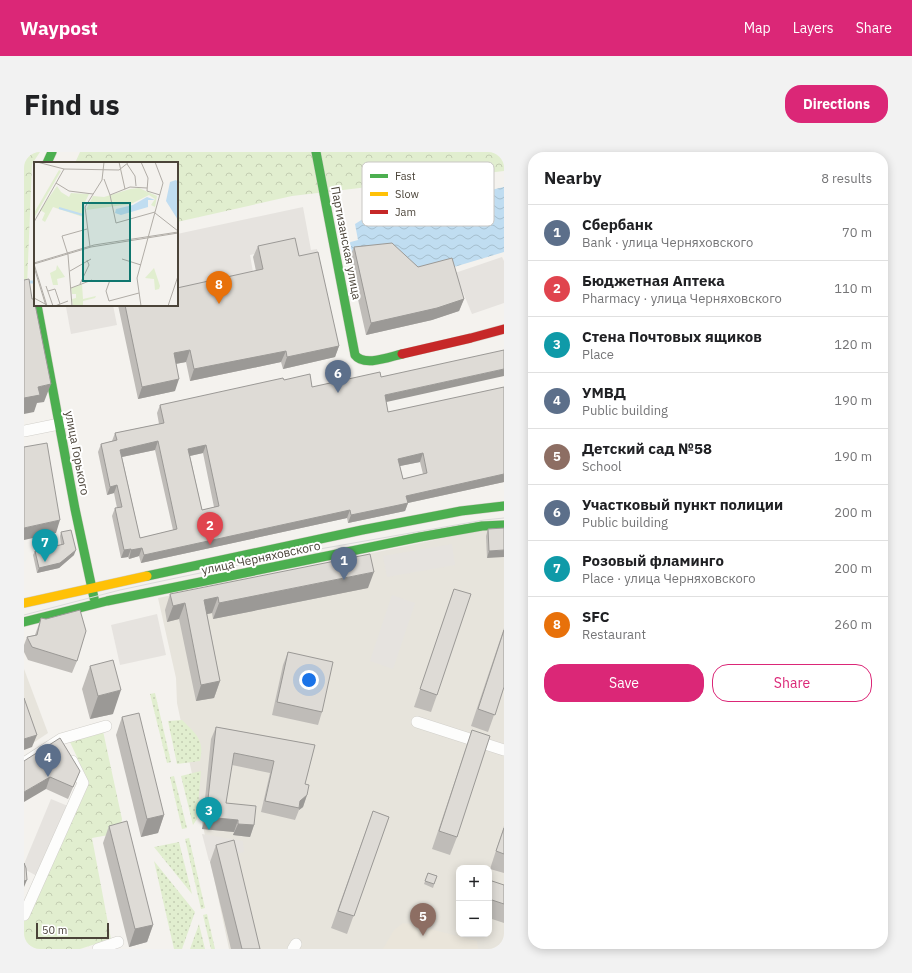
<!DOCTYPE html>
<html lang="en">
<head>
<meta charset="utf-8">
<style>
  body { margin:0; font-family:"IBM Plex Sans",sans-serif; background:#f2f2f2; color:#202124 }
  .controls { position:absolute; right:12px; bottom:12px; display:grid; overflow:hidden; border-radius:8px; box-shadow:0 2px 10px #0003 }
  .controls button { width:36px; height:36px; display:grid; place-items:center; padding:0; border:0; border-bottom:1px solid #e0e0e0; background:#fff; color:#202124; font:20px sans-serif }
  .scale { position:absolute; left:12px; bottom:10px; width:73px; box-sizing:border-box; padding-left:4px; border:2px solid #4b4439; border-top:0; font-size:11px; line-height:14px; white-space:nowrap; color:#4b4439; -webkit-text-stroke:3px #fff; paint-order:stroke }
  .you { position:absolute; left:285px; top:528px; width:14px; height:14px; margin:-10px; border:3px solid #fff; border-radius:50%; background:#1a73e8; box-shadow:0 0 0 6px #1a73e833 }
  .badge { display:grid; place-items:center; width:26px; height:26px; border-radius:50%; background:#db2777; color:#fff; font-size:13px; font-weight:700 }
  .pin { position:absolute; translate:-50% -33px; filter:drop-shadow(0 1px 2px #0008) }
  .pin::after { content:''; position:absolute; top:21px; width:14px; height:12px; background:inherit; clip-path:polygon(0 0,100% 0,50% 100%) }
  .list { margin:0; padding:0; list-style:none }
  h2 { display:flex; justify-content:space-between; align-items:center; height:52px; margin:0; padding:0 16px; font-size:17px }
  h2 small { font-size:13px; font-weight:400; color:#757577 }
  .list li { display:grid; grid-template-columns:26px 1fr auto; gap:12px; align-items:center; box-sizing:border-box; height:56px; padding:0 16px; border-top:1px solid #e0e0e0 }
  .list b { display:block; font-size:15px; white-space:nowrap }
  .list p { margin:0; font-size:13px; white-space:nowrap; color:#757577 }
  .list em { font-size:13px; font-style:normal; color:#757577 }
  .actions { display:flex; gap:8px; padding:12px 16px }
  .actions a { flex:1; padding:9px 0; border:1px solid #db2777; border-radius:16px; text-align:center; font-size:14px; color:#db2777 }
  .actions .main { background:#db2777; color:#fff }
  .map { position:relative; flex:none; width:480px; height:797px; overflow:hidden; border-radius:16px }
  header { display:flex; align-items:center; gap:24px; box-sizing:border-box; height:56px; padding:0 20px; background:#db2777; color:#fff }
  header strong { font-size:19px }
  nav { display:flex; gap:22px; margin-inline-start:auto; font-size:14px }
  .intro { display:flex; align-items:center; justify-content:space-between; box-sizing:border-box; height:96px; padding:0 24px }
  h1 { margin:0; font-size:28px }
  .button { padding:10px 18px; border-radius:16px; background:#db2777; color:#fff; font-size:14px; font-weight:700 }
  main { display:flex; gap:24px; padding:0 24px }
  aside { flex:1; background:#fff; border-radius:16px; box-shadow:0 2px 10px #0003 }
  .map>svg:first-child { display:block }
</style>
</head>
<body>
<header>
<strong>Waypost</strong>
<nav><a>Map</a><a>Layers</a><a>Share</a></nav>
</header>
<div class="intro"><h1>Find us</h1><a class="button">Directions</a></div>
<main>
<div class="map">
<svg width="480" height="797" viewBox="0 0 480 797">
  <defs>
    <pattern id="grass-dots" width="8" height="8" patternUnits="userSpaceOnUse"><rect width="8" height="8" fill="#e1eecf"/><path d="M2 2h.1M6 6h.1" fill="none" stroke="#c3cdb2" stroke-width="1.8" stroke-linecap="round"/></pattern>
    <pattern id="forest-crowns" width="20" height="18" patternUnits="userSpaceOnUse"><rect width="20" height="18" fill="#e1eecf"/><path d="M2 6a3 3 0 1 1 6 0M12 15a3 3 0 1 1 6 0" fill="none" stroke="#c3cdb2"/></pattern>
    <pattern id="water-waves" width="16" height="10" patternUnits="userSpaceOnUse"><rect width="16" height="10" fill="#c0ddf1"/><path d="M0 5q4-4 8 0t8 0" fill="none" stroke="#a6bfcf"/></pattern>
  </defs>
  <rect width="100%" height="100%" fill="#f4f2ee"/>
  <!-- residential -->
  <g fill="#e7e4dc" fill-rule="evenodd">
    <path d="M480,377V797H205L153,551L152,526L134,446L458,378ZM435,716H465V782H435Z"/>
    <polygon points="0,517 24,581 0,597"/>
  </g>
  <!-- education -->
  <polygon fill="#eae5da" points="379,771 386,772 453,789 454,797 359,797 370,778"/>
  <!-- grass -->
  <g fill="url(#grass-dots)">
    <polygon points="131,541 147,610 143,611 126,542"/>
    <path d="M158,568C172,582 181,588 176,609L153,612L144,569Z"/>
    <polygon points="177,619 173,667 169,673 157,624"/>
    <polygon points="150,624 163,676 158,677 146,625"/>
    <polygon points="165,686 181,756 177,757 161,687"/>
    <polygon points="155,690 168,742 130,695"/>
    <polygon points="130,709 171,760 158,797 150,797"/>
    <polygon points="183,762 191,797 187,797 179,763"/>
    <polygon points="175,772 181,797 166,797"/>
  </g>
  <!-- forest -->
  <g fill="url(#forest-crowns)">
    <polygon points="0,0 16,0 8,12 3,134 0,137"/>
    <polygon points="56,0 480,0 480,19 268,44 153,70 153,11 51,11"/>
    <polygon points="79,579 98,667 96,681 68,686 87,787 56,797 0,797 0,766 64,629 46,590"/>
  </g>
  <!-- parking -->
  <g fill="#e6e3df">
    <polygon points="279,55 287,98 293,97 295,108 272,113 267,94 226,103 229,120 153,136 153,82"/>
    <polygon points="478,105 480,109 480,151 448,162 431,121"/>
    <polygon points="52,153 89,153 93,173 47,182 42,155"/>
    <polygon points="428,392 431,413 363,425 359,404"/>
    <polygon points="368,443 391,451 369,517 346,509"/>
    <polygon points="133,462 142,503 96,513 87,473"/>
    <polygon points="27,647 44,654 13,724 0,717 0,712"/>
    <polygon points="178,682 219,689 220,700 185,709"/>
  </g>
  <!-- water -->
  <polygon fill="url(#water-waves)" points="480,35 480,100 390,127 364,103 325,107 323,91 334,88 331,72 339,67"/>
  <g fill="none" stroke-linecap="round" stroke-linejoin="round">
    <!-- stream -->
    <polyline stroke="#c0ddf1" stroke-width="3" points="0,130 11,130"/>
    <defs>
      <g id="street">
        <polyline points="0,279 45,270"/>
        <polyline points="393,570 480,598"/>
        <polyline points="0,611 37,587 82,574"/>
        <polyline points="0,763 59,631 48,609"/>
        <polyline points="74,797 94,790"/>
        <polyline points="269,797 272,792"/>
      </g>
      <g id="fast">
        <path d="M292,0L331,203C340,215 365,205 378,202"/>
        <polyline points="23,11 28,0"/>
        <polyline points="13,153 51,357 70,446"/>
        <polyline points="123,424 338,378 437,359 480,354"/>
        <polyline points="0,470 83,449 396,385 458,374 480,373"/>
      </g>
      <polyline id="slow" points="0,451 123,424"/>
      <polyline id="jam" points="378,202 447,186 480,177"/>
    </defs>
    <!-- street casing -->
    <use href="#street" stroke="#d2d0cb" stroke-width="12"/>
    <!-- fast casing -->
    <use href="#fast" stroke="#d3cfc5" stroke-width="10"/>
    <!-- slow casing -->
    <use href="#slow" stroke="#d3cfc5" stroke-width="10"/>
    <!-- jam casing -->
    <use href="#jam" stroke="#d3cfc5" stroke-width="10"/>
    <!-- street -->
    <use href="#street" stroke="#fdfdfc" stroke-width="11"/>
    <!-- fast -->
    <use href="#fast" stroke="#4caf50" stroke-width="9"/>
    <!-- slow -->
    <use href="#slow" stroke="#ffc107" stroke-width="9"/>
    <!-- jam -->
    <use href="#jam" stroke="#c62828" stroke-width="9"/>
    <!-- tram -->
    <polyline stroke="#dbdbda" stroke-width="1" points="0,463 96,438 152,426 273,401 460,368 480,366"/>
  </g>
  <!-- wall -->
  <g fill="#bfbcb8" fill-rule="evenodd">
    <polygon points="234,94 275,104 315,194 311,205 259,217 257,210 166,229 162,210 152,212 151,239 114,247 94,153 153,153 232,119 229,105"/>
    <polygon points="330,95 394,115 440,147 435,159 408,168 342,183 325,107"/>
    <path d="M260,228L288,235L362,250L364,260L480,236V330L384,351L381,359L324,371L323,366L117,411L115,404L105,407L104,405L97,406L88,364L91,356H93L90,341L83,343L74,300L77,292L88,289L91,281L135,272L133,261L136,253ZM131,298L149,378L116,386L98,305ZM179,301L190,355L178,358L166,304ZM396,310L399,322L379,327L376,314Z"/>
    <polygon points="480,376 463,406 462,384 464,377"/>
    <polygon points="37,380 50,403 35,416 13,421 9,403 11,399 37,393 36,384"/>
    <polygon points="344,436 189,467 188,461 183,462 196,529 190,546 172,549 155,467 143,470 141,458 146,442"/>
    <polygon points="430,437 413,543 407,560 390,555"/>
    <polygon points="17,466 53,509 48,521 4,508 0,500 0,493 3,485 11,483"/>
    <polygon points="480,476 480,535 464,580 447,574"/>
    <polygon points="264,500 298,560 294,573 248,563 259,513"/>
    <polygon points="66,514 89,562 66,567 58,537"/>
    <polygon points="98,565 140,663 134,681 117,685 92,583"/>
    <polygon points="192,575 291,593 281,632 283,643 279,655 275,658 271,668 237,660 246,621 208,613 202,651 230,673 226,685 209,683 210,680 178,677 187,587"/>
    <polygon points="448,578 433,685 426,703 408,697"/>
    <polygon points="0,609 56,619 51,631 44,647 22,637"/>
    <polygon points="349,659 365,665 323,782 307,776"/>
    <polygon points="85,674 129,773 123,790 105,795 79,691"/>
    <polygon points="480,674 480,721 466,717"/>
    <polygon points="192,693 236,797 207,797 186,710"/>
    <polygon points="404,721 413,724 409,736 400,732"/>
    <polygon points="465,728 480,733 480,771 465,766"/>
  </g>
  <!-- shaded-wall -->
  <g fill="#9b9996">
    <polygon points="440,147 435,159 408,168 342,183 347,171"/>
    <polygon points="315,194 311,205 259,217 263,205"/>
    <polygon points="166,198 162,210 145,213 150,201"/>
    <polygon points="262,199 257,210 166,229 170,217"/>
    <polygon points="480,217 480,224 358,251 361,243"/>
    <polygon points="155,227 151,239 114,247 118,235"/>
    <polygon points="27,232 20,250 13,251 10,260 0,262 0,246 14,235"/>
    <polygon points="134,289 131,298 93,306 96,298"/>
    <polygon points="182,293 179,301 161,305 164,297"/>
    <polygon points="399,301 396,310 371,315 374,307"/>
    <polygon points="480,322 480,330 379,352 382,344"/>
    <polygon points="93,333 90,341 83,343 86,335"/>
    <polygon points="384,351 381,359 324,371 327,363"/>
    <polygon points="326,358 323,366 117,411 120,403"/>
    <polygon points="36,368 32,381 0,388 0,376"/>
    <polygon points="118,396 115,404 105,407 107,398"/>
    <polygon points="107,397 104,405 97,406 100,398"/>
    <polygon points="52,398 50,403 35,416 13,421 15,416"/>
    <polygon points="480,398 480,405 463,406 465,399"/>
    <polygon points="350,420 344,436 189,467 195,451"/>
    <polygon points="194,445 188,461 174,464 180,448"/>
    <polygon points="161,451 155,467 143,470 149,454"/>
    <polygon points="196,529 190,546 172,549 177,533"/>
    <polygon points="97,538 89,562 66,567 74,544"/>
    <polygon points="13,583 8,595 0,598 0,587"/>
    <polygon points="26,625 22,637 0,650 0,640"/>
    <polygon points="283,643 279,655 275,658 276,649"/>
    <polygon points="140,663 134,681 117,685 123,667"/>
    <polygon points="182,665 214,668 210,680 178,677"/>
    <polygon points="214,672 230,673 226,685 209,683"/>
    <polygon points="3,728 0,735 0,729"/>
    <polygon points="129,773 123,790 105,795 111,777"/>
  </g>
  <!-- building -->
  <g fill="#dedbd6" stroke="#9b9996" fill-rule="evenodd">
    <polygon points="271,86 275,104 294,100 315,194 263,205 262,199 170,217 166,198 150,201 155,227 118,235 101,153 153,153 153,136 239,117 234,94"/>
    <polygon points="368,91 394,115 428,106 440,147 413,156 347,171 330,95"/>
    <polygon points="5,127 8,147 10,147 27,232 14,235 16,243 0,246 0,128"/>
    <path d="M480,198V217L361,243L364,260L480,235V322L382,344L384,351L375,353L327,363L326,358L120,403L118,396L107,398V397L100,398L91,356L98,355L93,333L86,335L77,292L93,288L91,281L140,271L136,253L259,226L260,228L286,222L288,235L356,220L357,225ZM134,289L153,377L116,386L96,298ZM182,293L195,354L178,358L164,297ZM399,301L403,321L379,327L374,307Z"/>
    <polygon points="23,291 36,368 0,376 0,295"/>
    <polygon points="480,376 480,398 465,399 464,377"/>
    <polygon points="47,378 52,398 36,411 15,416 11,399 40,392 37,380"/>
    <polygon points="346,402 350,420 195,451 194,445 180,448 196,529 177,533 161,451 149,454 146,442"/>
    <polygon points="430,437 447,442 413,543 396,537"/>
    <polygon points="56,458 62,479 53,509 8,495 3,485 13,483 17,466 22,467"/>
    <polygon points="480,478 480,535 471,563 454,557"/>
    <polygon points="264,500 309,510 298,560 253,550"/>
    <polygon points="89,508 97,538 74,544 66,514"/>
    <polygon points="0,546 13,583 0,587"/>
    <polygon points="115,561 140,663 123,667 98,565"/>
    <polygon points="192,575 291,593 281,632 285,633 283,643 276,649 275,656 241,649 250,609 210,601 202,651 232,654 230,673 214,672 214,668 182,665"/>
    <polygon points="448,578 466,584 433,685 415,679"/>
    <polygon points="36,586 56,619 49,635 26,625 0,640 0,609"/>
    <polygon points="349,659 365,665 330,764 314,759"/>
    <polygon points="103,669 129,773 111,777 85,674"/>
    <polygon points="480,676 480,702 472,699"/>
    <polygon points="210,688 236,797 218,797 192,693"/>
    <polygon points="0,711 2,716 3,728 0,729"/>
    <polygon points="404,721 413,724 410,732 401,729"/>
    <polygon points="465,728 480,733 480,752 465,747"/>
  </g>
  <g text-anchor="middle" stroke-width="4" stroke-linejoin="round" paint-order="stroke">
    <!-- street labels -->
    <g font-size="12" fill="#4b4439" stroke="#fff">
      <text transform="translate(322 91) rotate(79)" y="4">Партизанская улица</text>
      <text transform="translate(53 301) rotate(79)" y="4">улица Горького</text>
      <text transform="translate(237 406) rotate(-12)" y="4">улица Черняховского</text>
    </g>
  </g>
  <!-- overview -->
  <g transform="translate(10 10)">
    <rect width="144" height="144" fill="#f4f2ee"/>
    <path d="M25,8L27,9L0,56V51ZM23,24L27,30L35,35L37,31L55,32L50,42L49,55L19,45L11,60L8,58L11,51L6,48ZM105,26L123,34L121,45L117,43L121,37L115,33L97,42L52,48L59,34L70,35L96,27ZM23,103L31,115L23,117L24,123H19L16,111L22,108ZM120,106L126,124L125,127L121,128L120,117L111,116ZM48,122L49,137L62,134L61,136L49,139V143L39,144L38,137L42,136V132H38L37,126Z" fill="#e1eecf"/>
    <path d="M142,18L144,20V58L132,39L136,20ZM113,35L121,38H114V45L87,53L81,51L82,47L99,43Z" fill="#c0ddf1"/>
    <path fill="none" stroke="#c0ddf1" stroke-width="2" d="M25,46L49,53"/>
    <path fill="none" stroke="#b0aca6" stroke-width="1" d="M3,0L30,7L85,8L95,0M85,0L91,27M107,0L114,16L113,29L126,33M93,2L101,14L102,24M70,17L76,33L82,61L121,50M22,21L35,29L59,32M76,33L96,25L113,26M121,51L144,69M0,60L30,7M56,85L51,45L68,18L70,0M88,97L107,103M0,101L60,83L144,70M0,102L57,85L144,71M0,102L13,144M0,105L12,144M36,109L57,97M76,118L72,129L75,139L105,131M46,122L55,103L53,98M12,124L19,144M37,126L58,118M14,129L21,127L26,142M0,136L13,143M21,144L34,139M38,144L34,93L28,74L53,67M107,144L103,116L129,21L121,0M134,144L144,114"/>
    <path fill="#0f766e" fill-opacity="0.15" stroke="#0f766e" stroke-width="2" d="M49,41H96V119H49Z"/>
    <rect width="144" height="144" fill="none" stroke="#4b4439" stroke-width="2"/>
  </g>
  <!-- legend -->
  <rect x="338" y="10" width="132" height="64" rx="6" fill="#fff" stroke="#c9c7c4" stroke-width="1"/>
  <rect x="346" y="22" width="18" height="4" fill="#4caf50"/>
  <rect x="346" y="40" width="18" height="4" fill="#ffc107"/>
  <rect x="346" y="58" width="18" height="4" fill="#c62828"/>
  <g font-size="11" fill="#4b4439">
    <text x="371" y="28">Fast</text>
    <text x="371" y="46">Slow</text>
    <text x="371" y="64">Jam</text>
  </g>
</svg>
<div class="controls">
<button>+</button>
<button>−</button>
</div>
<div class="scale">50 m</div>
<div class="you"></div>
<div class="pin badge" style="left:320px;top:428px;background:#5c6f8a">1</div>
<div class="pin badge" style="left:186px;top:393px;background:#e0444e">2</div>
<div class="pin badge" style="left:185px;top:678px;background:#0f9aa8">3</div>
<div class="pin badge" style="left:24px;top:625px;background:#5c6f8a">4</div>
<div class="pin badge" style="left:399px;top:784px;background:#8d6e63">5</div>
<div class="pin badge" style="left:314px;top:241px;background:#5c6f8a">6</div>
<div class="pin badge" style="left:21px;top:410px;background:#0f9aa8">7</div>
<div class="pin badge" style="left:195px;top:152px;background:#e8710a">8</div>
</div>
<aside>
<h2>Nearby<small>8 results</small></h2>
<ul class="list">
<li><span class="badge" style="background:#5c6f8a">1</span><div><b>Сбербанк</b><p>Bank · улица Черняховского</p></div><em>70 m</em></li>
<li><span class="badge" style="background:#e0444e">2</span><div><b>Бюджетная Аптека</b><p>Pharmacy · улица Черняховского</p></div><em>110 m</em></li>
<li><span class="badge" style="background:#0f9aa8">3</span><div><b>Стена Почтовых ящиков</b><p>Place</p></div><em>120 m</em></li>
<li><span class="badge" style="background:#5c6f8a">4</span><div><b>УМВД</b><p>Public building</p></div><em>190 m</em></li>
<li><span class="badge" style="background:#8d6e63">5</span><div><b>Детский сад №58</b><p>School</p></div><em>190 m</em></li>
<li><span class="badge" style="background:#5c6f8a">6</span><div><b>Участковый пункт полиции</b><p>Public building</p></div><em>200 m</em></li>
<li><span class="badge" style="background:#0f9aa8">7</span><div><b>Розовый фламинго</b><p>Place · улица Черняховского</p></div><em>200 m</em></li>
<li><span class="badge" style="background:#e8710a">8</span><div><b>SFC</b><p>Restaurant</p></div><em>260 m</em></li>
</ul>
<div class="actions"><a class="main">Save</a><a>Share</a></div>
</aside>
</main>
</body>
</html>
